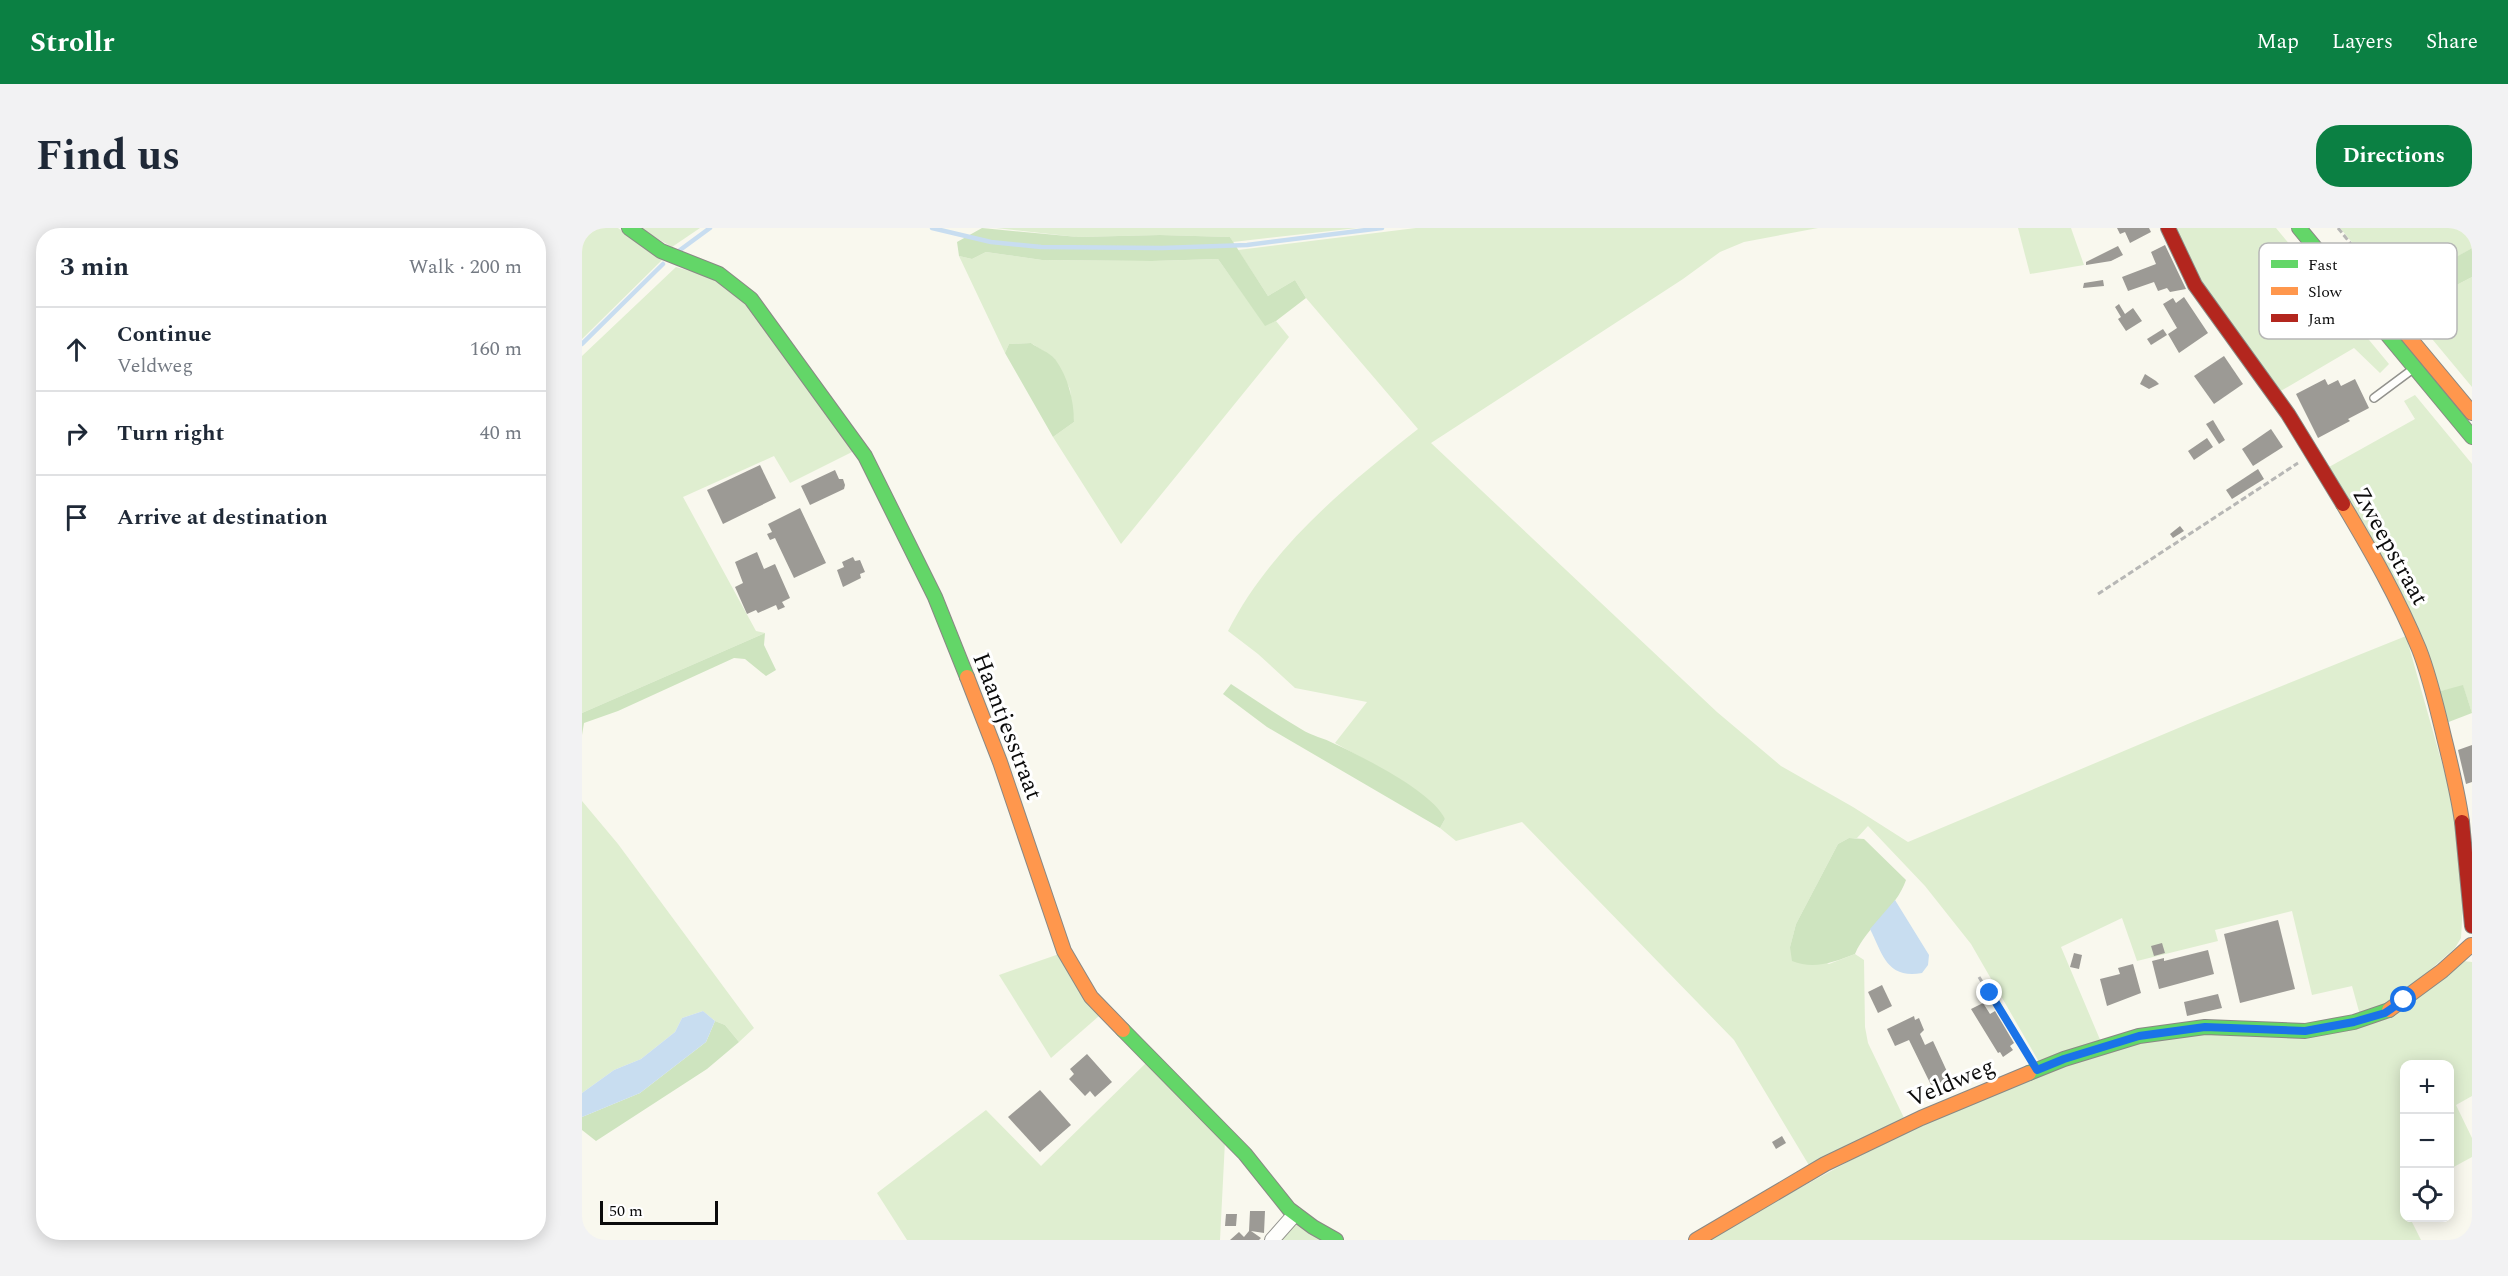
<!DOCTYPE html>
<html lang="en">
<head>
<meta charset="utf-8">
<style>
  body { margin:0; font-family:Spectral,serif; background:#f2f2f3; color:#1f2937 }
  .controls { position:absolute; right:18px; bottom:18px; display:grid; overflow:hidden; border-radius:12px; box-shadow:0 3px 15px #0003 }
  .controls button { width:54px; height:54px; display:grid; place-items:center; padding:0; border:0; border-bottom:2px solid #e0e1e3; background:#fff; color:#1f2937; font:30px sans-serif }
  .scale { position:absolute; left:18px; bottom:15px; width:118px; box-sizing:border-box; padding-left:6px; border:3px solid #0b0b0b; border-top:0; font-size:16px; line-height:21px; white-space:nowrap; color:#0b0b0b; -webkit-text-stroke:4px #fff; paint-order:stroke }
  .stop { position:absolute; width:18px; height:18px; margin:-14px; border:4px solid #1a73e8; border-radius:50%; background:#fff }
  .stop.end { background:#1a73e8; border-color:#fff; box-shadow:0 2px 6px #0008 }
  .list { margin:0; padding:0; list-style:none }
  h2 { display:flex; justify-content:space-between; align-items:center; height:78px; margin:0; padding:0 24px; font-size:26px }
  h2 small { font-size:20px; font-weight:400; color:#747a83 }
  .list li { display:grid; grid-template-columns:39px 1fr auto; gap:18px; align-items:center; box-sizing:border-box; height:84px; padding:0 24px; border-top:2px solid #e0e1e3 }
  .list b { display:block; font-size:22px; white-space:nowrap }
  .list p { margin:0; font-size:20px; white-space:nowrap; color:#747a83 }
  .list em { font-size:20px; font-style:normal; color:#747a83 }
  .icon { flex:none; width:33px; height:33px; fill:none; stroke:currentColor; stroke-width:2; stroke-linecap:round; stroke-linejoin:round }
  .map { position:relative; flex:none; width:1890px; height:1012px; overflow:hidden; border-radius:24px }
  header { display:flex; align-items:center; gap:36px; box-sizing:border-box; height:84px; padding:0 30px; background:#0b8043; color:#fff }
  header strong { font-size:28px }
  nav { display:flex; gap:33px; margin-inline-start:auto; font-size:21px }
  .intro { display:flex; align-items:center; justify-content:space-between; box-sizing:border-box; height:144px; padding:0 36px }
  h1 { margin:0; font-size:42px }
  .button { padding:15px 27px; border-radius:24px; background:#0b8043; color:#fff; font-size:21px; font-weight:700 }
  main { display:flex; gap:36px; padding:0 36px }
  aside { flex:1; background:#fff; border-radius:24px; box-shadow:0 3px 15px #0003 }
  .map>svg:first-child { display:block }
</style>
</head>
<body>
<header>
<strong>Strollr</strong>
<nav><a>Map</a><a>Layers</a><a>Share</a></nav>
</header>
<div class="intro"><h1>Find us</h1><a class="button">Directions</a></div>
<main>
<aside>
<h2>3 min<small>Walk · 200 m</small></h2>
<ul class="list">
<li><svg class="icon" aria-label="ahead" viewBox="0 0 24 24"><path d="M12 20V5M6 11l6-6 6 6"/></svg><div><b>Continue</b><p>Veldweg</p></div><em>160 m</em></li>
<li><svg class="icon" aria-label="right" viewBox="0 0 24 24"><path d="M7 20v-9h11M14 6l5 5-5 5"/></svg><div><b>Turn right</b></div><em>40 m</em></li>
<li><svg class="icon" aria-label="arrive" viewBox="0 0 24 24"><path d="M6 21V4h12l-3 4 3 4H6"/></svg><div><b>Arrive at destination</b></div></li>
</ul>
</aside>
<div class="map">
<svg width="1890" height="1012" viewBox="0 0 1890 1012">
  <rect width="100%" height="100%" fill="#f9f8ee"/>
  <!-- green -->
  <g fill="#dfeed0">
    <polygon points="0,0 36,0 80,32 0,111"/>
    <polygon points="57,0 118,0 90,19"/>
    <polygon points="414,0 775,0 651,14 648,9 578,7 495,9"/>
    <path d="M834,0H1236L1162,14L1138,24L1101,51L849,215L1135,484L1199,538L1271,579L1326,614L1613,493L1824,408L1872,578L1881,676L1879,710L1873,720L1816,770L1778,787L1770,758L1730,767L1710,683L1633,702L1636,713L1555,733L1540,690L1479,719L1519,814L1457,834L1389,716L1343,658L1286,598L1275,610H1267L1256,616L1214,696L1208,719L1247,736L1273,726L1282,732L1283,799L1286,815L1323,892L1228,939L1152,812L940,594L874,613L858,600L863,591L809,546L753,515L785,474L713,460L676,426L646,403C688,320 764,258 836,201L724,70L713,52L686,68L656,22Z"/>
    <polygon points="1436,0 1489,0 1502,37 1448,46"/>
    <polygon points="1593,0 1694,0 1807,136 1798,145 1772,120 1697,164 1626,68"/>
    <polygon points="1758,0 1890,0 1890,20 1826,58 1840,75 1890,49 1890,159"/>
    <polygon points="404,24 460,32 570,33 636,31 683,97 694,93 707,109 539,316 471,209 492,194 488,161 472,130 449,115 427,116 423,125 377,28 390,31"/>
    <polygon points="94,39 125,48 163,70 274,222 208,255 192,228 101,269 174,403 183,405 0,485 0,128"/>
    <polygon points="1833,167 1890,236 1890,485 1881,458 1855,464 1747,239 1833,191 1822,173"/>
    <polygon points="0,573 36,616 172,800 157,814 143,797 133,793 121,783 100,790 93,804 59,831 32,842 0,865"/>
    <polygon points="480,725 517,788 469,830 417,747"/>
    <polygon points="1881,733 1890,734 1890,868 1874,877 1890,910 1890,929 1868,941 1868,836 1822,836 1822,965 1818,967 1822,977 1822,990 1828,990 1839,1012 1123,1012 1302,914 1462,844 1582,808 1763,802"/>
    <polygon points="565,834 643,913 638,1012 325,1012 295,965 404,882 459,938"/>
    <polygon points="714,994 747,1012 697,1012"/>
  </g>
  <!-- forest -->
  <g fill="#cee4bf">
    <polygon points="400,0 496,9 578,7 648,9 686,68 713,52 724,70 694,93 683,98 636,31 570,33 460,32 404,24 390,31 377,28 375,14"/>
    <polygon points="1890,20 1890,49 1840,75 1825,57"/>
    <path d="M449,115C456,120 468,125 473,131C486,149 492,172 492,194L471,209L423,125L427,116Z"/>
    <polygon points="183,405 182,417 194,442 184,448 163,431 152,430 36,483 2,495 0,507 0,485"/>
    <path d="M649,456C672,471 695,487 719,501C730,508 742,510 753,516C781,529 851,564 863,591L858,600L685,499L641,466Z"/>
    <polygon points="1881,457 1890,485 1864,495 1855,464"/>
    <path d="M1267,610L1282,611L1324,652C1314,681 1285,698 1273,726C1252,734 1232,742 1210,733L1208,719L1214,696L1256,616Z"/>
    <polygon points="133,793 143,797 157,814 125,841 14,913 0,902 0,889 58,865 124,814"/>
  </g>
  <!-- water -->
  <g fill="#c8ddf0">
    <path d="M1313,672L1347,727L1346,737L1340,745C1305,751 1301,727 1288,701Z"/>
    <polygon points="121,783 133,793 124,814 58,865 0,889 0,865 32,842 59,831 93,804 100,790"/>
  </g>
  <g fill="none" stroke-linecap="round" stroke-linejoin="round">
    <!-- stream -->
    <g stroke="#c8ddf0" stroke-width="4.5">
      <polyline points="350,0 409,14 459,19 580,20 665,17 800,0"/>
      <polyline points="98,22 128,0"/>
      <polyline points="0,116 81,36"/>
    </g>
  </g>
  <!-- building -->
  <g fill="#9c9a95">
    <polygon points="1535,0 1567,0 1569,4 1548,15 1543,4 1538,6"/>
    <polygon points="1583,17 1604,61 1588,64 1585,60 1576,63 1572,54 1546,63 1540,49 1574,36 1569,24"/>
    <polygon points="1536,18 1541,27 1529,33 1504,37 1504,34"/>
    <polygon points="1521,52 1522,58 1501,60 1502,55"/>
    <polygon points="1602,69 1626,105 1597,125 1586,106 1595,100 1581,76 1591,70 1594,75"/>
    <polygon points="1537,76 1543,86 1551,80 1560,93 1544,103 1536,91 1539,89 1533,79"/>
    <polygon points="1581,101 1585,107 1569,117 1565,111"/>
    <polygon points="1642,128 1661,156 1632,176 1612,148"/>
    <polygon points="1563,146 1574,153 1577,156 1567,161 1558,156"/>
    <polygon points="1743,151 1746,157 1756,152 1759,158 1773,151 1787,180 1766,191 1768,193 1736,210 1714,166"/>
    <polygon points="1631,192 1643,212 1637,216 1624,196"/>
    <polygon points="1689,201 1701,219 1671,238 1660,221"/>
    <polygon points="1625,210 1631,219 1612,232 1606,223"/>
    <polygon points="178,237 194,270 141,296 125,262"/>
    <polygon points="1676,241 1682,251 1650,271 1644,262"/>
    <polygon points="253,242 257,251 261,251 263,257 262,261 228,277 219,258"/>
    <polygon points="218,280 244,335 212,350 193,310 188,312 185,306 190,304 186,296"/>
    <polygon points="1598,298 1602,303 1591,310 1588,306"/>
    <polygon points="175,324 182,341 193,336 208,370 200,374 203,379 196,382 194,377 176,385 174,382 165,386 153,359 161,355 153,334"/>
    <polygon points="271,329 273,333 278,332 283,344 278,346 279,350 261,359 255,342 262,339 260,334"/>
    <polygon points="1890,517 1890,554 1884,556 1876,522"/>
    <polygon points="1696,692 1713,761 1658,775 1642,706"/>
    <polygon points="1580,715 1583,725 1572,728 1569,718"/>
    <polygon points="1626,722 1632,746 1577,761 1570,733 1582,730 1582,733"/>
    <polygon points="1492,725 1500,727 1497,741 1488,739"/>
    <polygon points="1551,736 1559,765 1525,778 1518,751 1538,746 1536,740"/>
    <polygon points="1300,757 1310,778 1296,785 1286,764"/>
    <polygon points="1636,766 1640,780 1605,788 1602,774"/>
    <polygon points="1401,775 1408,786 1413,783 1432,815 1428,818 1431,822 1421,829 1418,824 1416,825 1389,781"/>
    <polygon points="1332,788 1333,792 1337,790 1342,802 1338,806 1343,817 1351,813 1368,850 1350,859 1327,812 1313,818 1305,801"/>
    <polygon points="505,826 530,854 513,869 508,863 503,868 487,851 492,846 488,841"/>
    <polygon points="458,862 489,897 458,924 426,889"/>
    <polygon points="1200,908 1204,915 1194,921 1190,914"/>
    <polygon points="668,983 683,983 682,1005 669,1003 679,1010 677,1012 648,1012 657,1004 662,1009 667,1003"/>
    <polygon points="644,986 655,986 654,998 643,998"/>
  </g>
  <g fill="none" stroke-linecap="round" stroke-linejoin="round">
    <defs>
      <polyline id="lane" points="1792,170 1831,141"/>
      <polyline id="street" points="690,1012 713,986"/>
      <g id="fast">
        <polyline points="47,0 79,23 137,46 169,71 283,228 353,369 385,449"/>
        <polyline points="1717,0 1890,209"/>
        <polyline points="541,802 663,926 707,981 731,999 754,1012"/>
        <polyline points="1447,845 1482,831 1557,808 1623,799 1723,803 1772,794 1807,782"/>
      </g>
      <g id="slow">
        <polyline points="1782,55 1890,185"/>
        <path d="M1761,276C1789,323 1816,370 1837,421C1848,449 1855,480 1862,509C1869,537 1876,565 1880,594"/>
        <polyline points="385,449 418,534 482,723 509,769 541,802"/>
        <polyline points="1807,782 1860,743 1889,717 1890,719"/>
        <polyline points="1114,1012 1243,936 1339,890 1447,845"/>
      </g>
      <g id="jam">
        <polyline points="1586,0 1613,57 1706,186 1761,276"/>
        <polyline points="1880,594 1890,698"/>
      </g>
    </defs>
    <!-- lane casing -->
    <use href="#lane" stroke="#92928d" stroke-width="10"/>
    <!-- street casing -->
    <use href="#street" stroke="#92928d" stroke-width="16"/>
    <!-- fast casing -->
    <use href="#fast" stroke="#898884" stroke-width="16"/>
    <!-- slow casing -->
    <use href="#slow" stroke="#898884" stroke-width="16"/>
    <!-- jam casing -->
    <use href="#jam" stroke="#898884" stroke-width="16"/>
    <!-- path -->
    <g stroke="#b7b7b5" stroke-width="3" stroke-dasharray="6 3" stroke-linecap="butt">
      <polyline points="1756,0 1785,36"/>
      <polyline points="1516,366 1716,235"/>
      <polyline points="1397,749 1446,828"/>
    </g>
    <!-- lane -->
    <use href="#lane" stroke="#fefefc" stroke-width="7"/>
    <!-- street -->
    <use href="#street" stroke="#fefefc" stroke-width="14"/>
    <!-- fast -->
    <use href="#fast" stroke="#63d668" stroke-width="14"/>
    <!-- slow -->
    <use href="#slow" stroke="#ff974d" stroke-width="14"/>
    <!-- jam -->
    <use href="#jam" stroke="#b3261e" stroke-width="14"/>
  </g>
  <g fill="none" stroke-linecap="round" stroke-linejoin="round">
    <!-- route -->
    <polyline stroke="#1a73e8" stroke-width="8" points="1408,765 1455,842 1482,831 1557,808 1623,799 1723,803 1772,794 1803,785 1822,772"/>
  </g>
  <g text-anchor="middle" stroke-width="6" stroke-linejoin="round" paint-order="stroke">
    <!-- street labels -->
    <g font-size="24" fill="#0b0b0b" stroke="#fff">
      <text transform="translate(1809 318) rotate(61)" y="8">Zweepstraat</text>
      <text transform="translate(426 498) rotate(69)" y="8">Haantjesstraat</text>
      <text transform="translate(1369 854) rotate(-23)" y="8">Veldweg</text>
    </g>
  </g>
  <!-- legend -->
  <rect x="1677" y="15" width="198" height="96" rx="9" fill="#fff" stroke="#b6b6b6" stroke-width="1.5"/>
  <rect x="1689" y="32" width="27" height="8" fill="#63d668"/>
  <rect x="1689" y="59" width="27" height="8" fill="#ff974d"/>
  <rect x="1689" y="86" width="27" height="8" fill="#b3261e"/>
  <g font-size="16" fill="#0b0b0b">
    <text x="1726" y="42">Fast</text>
    <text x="1726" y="69">Slow</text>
    <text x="1726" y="96">Jam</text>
  </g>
</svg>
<div class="controls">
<button>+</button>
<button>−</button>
<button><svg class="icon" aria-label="locate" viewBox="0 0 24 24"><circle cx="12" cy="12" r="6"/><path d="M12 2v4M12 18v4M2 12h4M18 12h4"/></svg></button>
</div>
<div class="scale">50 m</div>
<div class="stop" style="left:1822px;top:772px"></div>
<div class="stop end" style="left:1408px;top:765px"></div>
</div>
</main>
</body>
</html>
